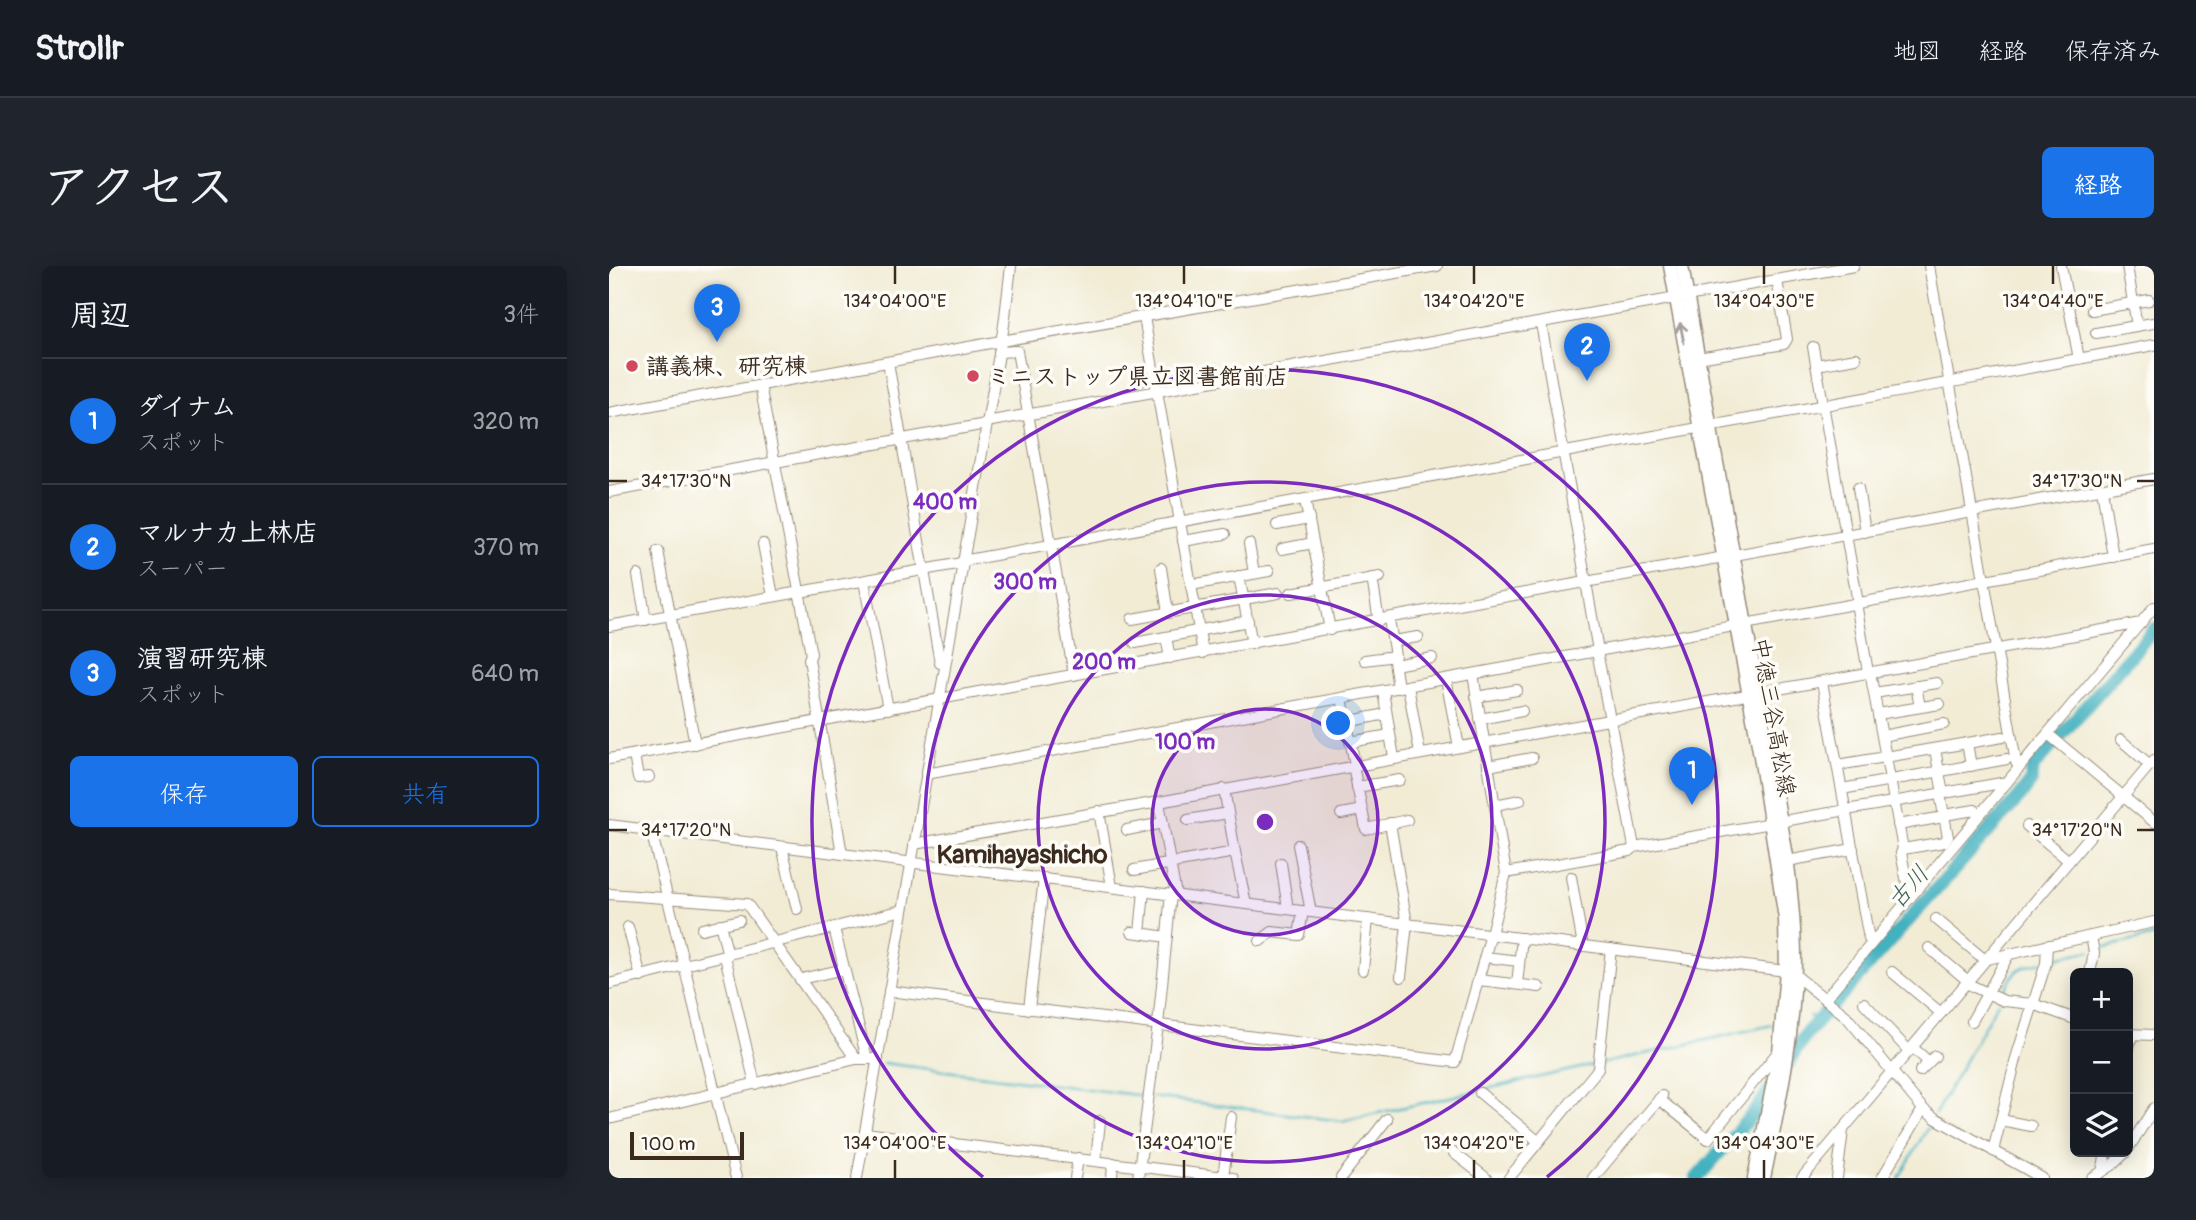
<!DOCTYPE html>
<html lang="ja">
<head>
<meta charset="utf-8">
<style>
  body { margin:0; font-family:Pangolin,"Klee One",sans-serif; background:#20242c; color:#f1f3f6 }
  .controls { position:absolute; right:21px; bottom:21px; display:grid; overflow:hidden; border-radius:10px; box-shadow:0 4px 18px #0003 }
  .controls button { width:63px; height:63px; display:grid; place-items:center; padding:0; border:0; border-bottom:2px solid #363941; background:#171b24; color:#f1f3f6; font:35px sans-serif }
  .scale { position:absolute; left:21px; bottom:18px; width:114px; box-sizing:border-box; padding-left:7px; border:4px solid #3b2a1e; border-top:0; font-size:19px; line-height:24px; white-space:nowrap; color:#3b2a1e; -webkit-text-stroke:5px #fdfcf7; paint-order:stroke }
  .you { position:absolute; left:730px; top:458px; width:24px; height:24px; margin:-18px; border:5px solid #fff; border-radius:50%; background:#1a73e8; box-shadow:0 0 0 10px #1a73e833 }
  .badge { display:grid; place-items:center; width:46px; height:46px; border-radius:50%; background:#1a73e8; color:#fff; font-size:23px; font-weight:700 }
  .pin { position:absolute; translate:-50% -58px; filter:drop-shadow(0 2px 4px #0008) }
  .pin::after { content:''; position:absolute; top:37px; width:24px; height:21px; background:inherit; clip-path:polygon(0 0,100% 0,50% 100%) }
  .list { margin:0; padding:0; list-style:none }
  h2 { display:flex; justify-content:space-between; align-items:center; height:91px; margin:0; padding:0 28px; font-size:30px }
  h2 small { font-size:23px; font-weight:400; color:#9ea1a6 }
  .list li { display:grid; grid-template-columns:46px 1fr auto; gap:21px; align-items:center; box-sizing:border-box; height:126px; padding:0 28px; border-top:2px solid #363941 }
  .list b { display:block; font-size:26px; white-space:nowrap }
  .list p { margin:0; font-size:23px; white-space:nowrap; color:#9ea1a6 }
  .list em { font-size:23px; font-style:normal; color:#9ea1a6 }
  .actions { display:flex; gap:14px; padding:21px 28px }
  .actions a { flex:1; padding:16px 0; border:2px solid #1a73e8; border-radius:10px; text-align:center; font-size:24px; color:#1a73e8 }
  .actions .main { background:#1a73e8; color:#fff }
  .icon { flex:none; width:38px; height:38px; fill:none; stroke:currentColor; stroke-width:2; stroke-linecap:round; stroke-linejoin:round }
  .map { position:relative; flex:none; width:1545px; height:912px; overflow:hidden; border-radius:10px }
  header { display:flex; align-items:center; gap:42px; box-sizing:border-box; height:98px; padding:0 35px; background:#171b24; border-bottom:2px solid #363941 }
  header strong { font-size:33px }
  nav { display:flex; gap:38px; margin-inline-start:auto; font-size:24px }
  .intro { display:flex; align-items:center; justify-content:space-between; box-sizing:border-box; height:168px; padding:0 42px }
  h1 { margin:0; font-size:49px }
  .button { padding:18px 32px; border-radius:10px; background:#1a73e8; color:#fff; font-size:24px; font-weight:700 }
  main { display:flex; gap:42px; padding:0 42px }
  aside { flex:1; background:#171b24; border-radius:10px; box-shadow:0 4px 18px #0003 }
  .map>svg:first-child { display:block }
</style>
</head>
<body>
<header>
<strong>Strollr</strong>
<nav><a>地図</a><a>経路</a><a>保存済み</a></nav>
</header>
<div class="intro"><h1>アクセス</h1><a class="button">経路</a></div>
<main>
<aside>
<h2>周辺<small>3件</small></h2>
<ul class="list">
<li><span class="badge">1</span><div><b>ダイナム</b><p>スポット</p></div><em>320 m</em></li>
<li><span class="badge">2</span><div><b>マルナカ上林店</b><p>スーパー</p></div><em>370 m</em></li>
<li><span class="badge">3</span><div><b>演習研究棟</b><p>スポット</p></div><em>640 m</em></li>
</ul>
<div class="actions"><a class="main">保存</a><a>共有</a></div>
</aside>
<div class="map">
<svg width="1545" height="912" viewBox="0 0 1545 912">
  <rect width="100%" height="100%" fill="#fdfcf7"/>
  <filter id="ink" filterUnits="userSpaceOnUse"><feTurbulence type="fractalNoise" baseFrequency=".0143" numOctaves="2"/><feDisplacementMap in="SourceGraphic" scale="14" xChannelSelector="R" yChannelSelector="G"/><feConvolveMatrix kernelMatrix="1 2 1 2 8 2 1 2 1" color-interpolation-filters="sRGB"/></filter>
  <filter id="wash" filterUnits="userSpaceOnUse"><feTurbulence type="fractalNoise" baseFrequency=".00686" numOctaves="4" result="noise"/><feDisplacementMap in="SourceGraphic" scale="28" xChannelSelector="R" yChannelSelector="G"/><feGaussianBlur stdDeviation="1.57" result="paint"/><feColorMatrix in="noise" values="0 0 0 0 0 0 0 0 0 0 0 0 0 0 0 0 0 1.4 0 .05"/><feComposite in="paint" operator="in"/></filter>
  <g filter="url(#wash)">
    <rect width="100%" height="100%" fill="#f2ecd5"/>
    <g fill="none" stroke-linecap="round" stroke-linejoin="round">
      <!-- stream -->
      <g stroke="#43b1c0" stroke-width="2.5">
        <polyline points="1488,683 1545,670"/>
        <polyline points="1440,693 1481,685"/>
        <path d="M1391,732C1406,706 1403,702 1433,696"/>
        <polyline points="1200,750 1211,752"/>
        <polyline points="274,797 733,855 985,799"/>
        <polyline points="991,798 1163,759"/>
        <polyline points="1326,848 1389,736"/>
        <polyline points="1290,912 1323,854"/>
      </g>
      <!-- river -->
      <g stroke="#43b1c0" stroke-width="14">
        <polyline points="1176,801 1197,768 1411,530 1422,515 1424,501 1545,363"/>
        <polyline points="1088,912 1148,843 1165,818"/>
      </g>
    </g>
  </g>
  <g filter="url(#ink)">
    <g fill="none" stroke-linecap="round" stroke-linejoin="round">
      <defs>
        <g id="minor">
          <polyline points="1320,0 1407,496 1410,502"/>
          <polyline points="1452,0 1470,93"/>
          <polyline points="1518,0 1528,60"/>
          <polyline points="1483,44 1540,34"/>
          <polyline points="535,51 594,387"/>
          <polyline points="932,57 989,385"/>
          <polyline points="1487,67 1544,57"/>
          <polyline points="1204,81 1249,337"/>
          <polyline points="390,86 408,85 465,409"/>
          <polyline points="1089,92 1175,78 1178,73 1168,14"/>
          <polyline points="279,96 331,397 336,398"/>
          <polyline points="1207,99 1247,92"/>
          <polyline points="151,119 202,388 200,393 233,588"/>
          <polyline points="0,147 392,75 828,0"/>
          <polyline points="377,156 1245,0"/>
          <polyline points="1249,222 1256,266"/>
          <polyline points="1493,223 1504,291"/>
          <polyline points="0,226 377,158"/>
          <polyline points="696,234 721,364"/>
          <polyline points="668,259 700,253"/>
          <polyline points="574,275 616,268"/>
          <polyline points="154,278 164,330"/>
          <polyline points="640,278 645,307"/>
          <polyline points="673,283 704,277"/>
          <polyline points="49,285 86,478"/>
          <path d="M353,295C751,224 1148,152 1545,79"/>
          <polyline points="552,302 559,347"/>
          <polyline points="29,309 37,354"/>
          <polyline points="630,310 643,378"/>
          <polyline points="763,312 770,355"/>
          <polyline points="255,315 279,443"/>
          <polyline points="582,319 660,305"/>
          <polyline points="682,327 771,311"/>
          <polyline points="1247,337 1259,406"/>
          <polyline points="523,353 669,327"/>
          <polyline points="0,360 353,297"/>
          <polyline points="557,371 561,392"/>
          <polyline points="784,375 809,371"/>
          <polyline points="526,377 639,355"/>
          <polyline points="988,385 1025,581 1398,516"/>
          <polyline points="756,394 786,390 780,353"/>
          <polyline points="785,395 789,422"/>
          <polyline points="786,399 823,392"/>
          <polyline points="1261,406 1294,583 1335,576 1339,571 1331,528"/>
          <polyline points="864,408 897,607"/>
          <polyline points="837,413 850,481"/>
          <polyline points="1213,416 1260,673"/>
          <polyline points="799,420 811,488"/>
          <polyline points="1307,420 1311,441"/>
          <polyline points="774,425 785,492"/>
          <polyline points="1265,427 1328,417"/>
          <polyline points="867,431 908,424"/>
          <polyline points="733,432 746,499"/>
          <polyline points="1269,448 1331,438"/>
          <polyline points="871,453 913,445"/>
          <polyline points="737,456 777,448"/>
          <polyline points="1439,468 1545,556"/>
          <polyline points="1273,470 1335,458"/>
          <polyline points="1512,474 1541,499"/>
          <polyline points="741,476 781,469"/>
          <polyline points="1358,477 1362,500"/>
          <polyline points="1326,483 1334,528"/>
          <polyline points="25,489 29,512 40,511"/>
          <polyline points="0,493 1545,213"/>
          <polyline points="1229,499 1394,471"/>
          <polyline points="744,500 757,563 798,554"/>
          <polyline points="879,500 923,492"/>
          <polyline points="317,508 1545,283"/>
          <polyline points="748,521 791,514"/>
          <polyline points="1233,523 1398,493"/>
          <polyline points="550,536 567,629"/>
          <polyline points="886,539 911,534"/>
          <polyline points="490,545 503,621"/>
          <polyline points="732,548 753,544"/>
          <polyline points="1335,549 1366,544"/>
          <polyline points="579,554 619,547"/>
          <polyline points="781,557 798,658 792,711"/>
          <polyline points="0,559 1177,705 1186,709 1237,750 1314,843 1326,852 1433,912"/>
          <polyline points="1289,559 1335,551"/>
          <polyline points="1418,560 1460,595"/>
          <polyline points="42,564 127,912"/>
          <polyline points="518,564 554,557"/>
          <polyline points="305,578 550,536 1532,357"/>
          <polyline points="689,579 702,646"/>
          <polyline points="173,581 188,643"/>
          <polyline points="1294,583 1292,587 1301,632"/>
          <polyline points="626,586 637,638"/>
          <polyline points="1178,595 1244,583"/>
          <polyline points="672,597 679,643"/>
          <polyline points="525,604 626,586 615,523"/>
          <polyline points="962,611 974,680"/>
          <polyline points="0,628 138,638 247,793"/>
          <polyline points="1327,653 1376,694"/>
          <polyline points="111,658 119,689"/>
          <polyline points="19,661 32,711"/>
          <polyline points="225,662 258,793"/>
          <polyline points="93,663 130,654"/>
          <polyline points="523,666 558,671"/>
          <polyline points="531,667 535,625"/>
          <polyline points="651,675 663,666 690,669 694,645"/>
          <polyline points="1320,682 1359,715"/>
          <polyline points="116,690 146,818"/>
          <polyline points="876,691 910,695"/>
          <polyline points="1378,693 1545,656"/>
          <polyline points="754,704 759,653"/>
          <polyline points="1283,706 1332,747"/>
          <polyline points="1481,707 1485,687 1482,670"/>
          <polyline points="196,712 235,703"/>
          <polyline points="870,714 930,721"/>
          <polyline points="1357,717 1395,735 1424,738 1466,753"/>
          <polyline points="0,718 294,644"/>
          <polyline points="908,718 913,672"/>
          <polyline points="280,725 846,796 882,668 897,607 1021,585 1025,581"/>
          <polyline points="1216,733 1545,341"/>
          <polyline points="1255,737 1300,785"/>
          <polyline points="420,743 435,612"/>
          <polyline points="1363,755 1400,688"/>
          <polyline points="1519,768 1545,769"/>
          <polyline points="1303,781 1320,796"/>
          <polyline points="1519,786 1523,769"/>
          <polyline points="1311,805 1326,790"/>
          <polyline points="871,827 929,875"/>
          <polyline points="1050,833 1099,873 1169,786"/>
          <polyline points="0,853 247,793 269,793"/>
          <polyline points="1392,854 1422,860"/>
          <polyline points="256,867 624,912"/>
          <polyline points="1519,883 1545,842"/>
          <polyline points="1384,885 1408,789 1437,697 1438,679"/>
          <polyline points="845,887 877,912"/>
          <polyline points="487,894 491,855"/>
          <polyline points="1493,906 1497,886"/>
          <polyline points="614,911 622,851"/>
          <polyline points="248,912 395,59 402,0"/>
          <polyline points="466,912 469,892"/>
          <polyline points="503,912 504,897"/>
          <polyline points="529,912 549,759 562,628"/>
          <polyline points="732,912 778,853"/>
          <polyline points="900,912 989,803 1002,683"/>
          <polyline points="984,912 1053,830"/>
          <polyline points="1193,912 1545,494"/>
          <polyline points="1228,912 1234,864"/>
          <polyline points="1273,912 1314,843"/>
          <polyline points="1483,912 1502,900 1517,886"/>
        </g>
        <g id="major">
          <polyline points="1061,0 1151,490 1176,653 1177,705 1170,787 1145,912"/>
          <path d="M1073,0L1178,590C1182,624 1186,658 1186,692C1186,767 1170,839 1155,912"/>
        </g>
      </defs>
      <!-- minor casing -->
      <use href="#minor" stroke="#968b7a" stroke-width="12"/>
      <!-- major casing -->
      <use href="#major" stroke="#968b7a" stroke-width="15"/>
      <!-- minor -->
      <use href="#minor" stroke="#fff" stroke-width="10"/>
      <!-- major -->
      <use href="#major" stroke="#fff" stroke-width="12"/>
    </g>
    <!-- one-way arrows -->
    <defs><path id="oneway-shaft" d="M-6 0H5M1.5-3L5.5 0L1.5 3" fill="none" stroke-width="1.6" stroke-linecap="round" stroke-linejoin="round" transform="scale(1.75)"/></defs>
    <use stroke="#a79f9a" href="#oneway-shaft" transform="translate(1073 67) rotate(-101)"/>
  </g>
  <!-- ticks -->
  <path fill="none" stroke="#3b2a1e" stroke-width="2.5" d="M286,0V18M575,0V18M865,0V18M1155,0V18M1444,0V18M0,215H18M1528,215H1545M0,564H18M1528,564H1545M286,894V912M575,894V912M865,894V912M1155,894V912"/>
  <!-- distance rings -->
  <circle cx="656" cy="556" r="113" fill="#7b2cbf" fill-opacity=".12"/>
  <g fill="none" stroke="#7b2cbf" stroke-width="3.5">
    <circle cx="656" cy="556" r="113"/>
    <circle cx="656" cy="556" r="227"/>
    <circle cx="656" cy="556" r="340"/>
    <path d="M374 911A453 453 0 1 1 938 911"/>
  </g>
  <!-- markers -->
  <g fill="#d1495b" stroke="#fdfcf7" stroke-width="2.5">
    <circle cx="23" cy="100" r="7"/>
    <circle cx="364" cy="110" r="7"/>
  </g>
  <g text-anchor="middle" stroke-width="7" stroke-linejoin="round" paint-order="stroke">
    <!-- poi labels -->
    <g font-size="23" font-weight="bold" fill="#3b2a1e" stroke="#fdfcf7" text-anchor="start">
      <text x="37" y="108">講義棟、研究棟</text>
      <text x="378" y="118">ミニストップ県立図書館前店</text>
    </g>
    <!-- street labels -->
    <g font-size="23" fill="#3b2a1e" stroke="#fdfcf7">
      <text transform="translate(1165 451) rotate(80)" y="8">中徳三谷高松線</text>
    </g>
    <!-- water labels -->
    <g font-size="24" font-style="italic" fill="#3e605f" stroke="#fdfcf7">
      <text transform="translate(1299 621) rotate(-48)" y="8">古川</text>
    </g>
    <!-- quarter labels -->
    <g font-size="26" font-weight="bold" fill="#3b2a1e" stroke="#fdfcf7">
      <text x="413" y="597">Kamihayashicho</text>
    </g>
  </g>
  <g font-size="18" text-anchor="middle" fill="#3b2a1e" stroke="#fdfcf7" stroke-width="7" stroke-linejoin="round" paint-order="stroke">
    <text x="286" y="41">134°04'00"E</text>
    <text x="575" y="41">134°04'10"E</text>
    <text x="865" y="41">134°04'20"E</text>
    <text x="1155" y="41">134°04'30"E</text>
    <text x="1444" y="41">134°04'40"E</text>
    <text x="77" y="221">34°17'30"N</text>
    <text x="1468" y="221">34°17'30"N</text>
    <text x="77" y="570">34°17'20"N</text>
    <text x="1468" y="570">34°17'20"N</text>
    <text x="286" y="883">134°04'00"E</text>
    <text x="575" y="883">134°04'10"E</text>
    <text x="865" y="883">134°04'20"E</text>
    <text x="1155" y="883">134°04'30"E</text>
  </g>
  <circle cx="656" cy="556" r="10" fill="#7b2cbf" stroke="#fdfcf7" stroke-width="3.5"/>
  <g font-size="21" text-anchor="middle" font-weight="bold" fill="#7b2cbf" stroke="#fdfcf7" stroke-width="7" stroke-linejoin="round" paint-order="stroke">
    <text x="336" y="243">400 m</text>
    <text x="416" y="323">300 m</text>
    <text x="495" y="403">200 m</text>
    <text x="576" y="483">100 m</text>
  </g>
</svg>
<div class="controls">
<button>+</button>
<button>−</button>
<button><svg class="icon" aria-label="layers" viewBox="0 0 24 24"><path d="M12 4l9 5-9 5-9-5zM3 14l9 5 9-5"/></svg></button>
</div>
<div class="scale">100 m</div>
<div class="you"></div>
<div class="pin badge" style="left:1083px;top:539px">1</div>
<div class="pin badge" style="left:978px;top:115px">2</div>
<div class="pin badge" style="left:108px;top:76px">3</div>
</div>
</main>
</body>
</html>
